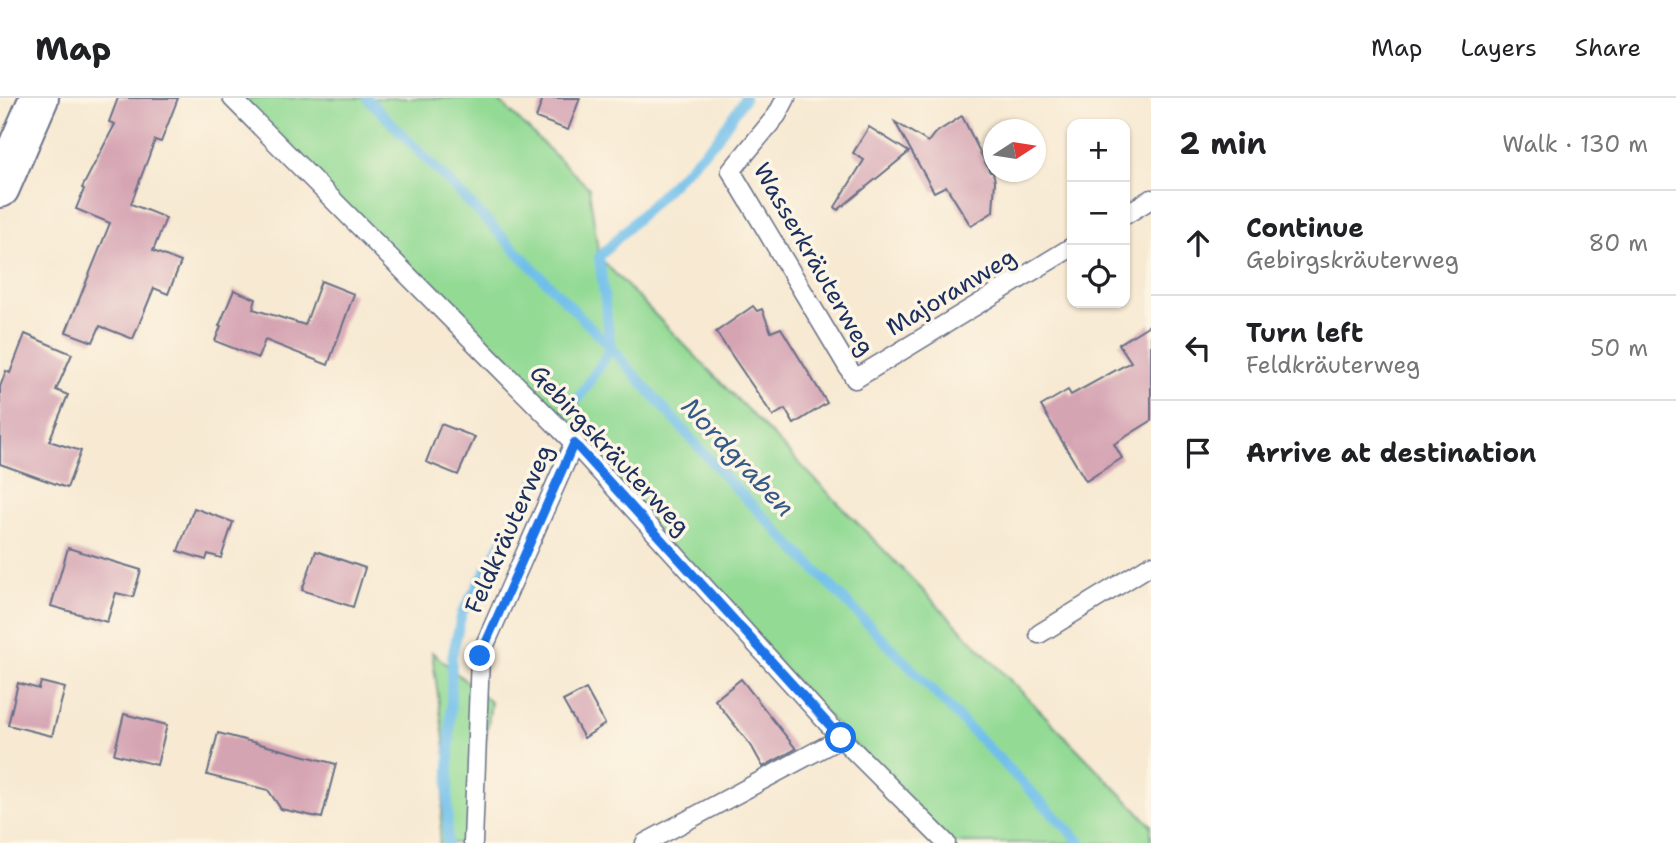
<!DOCTYPE html>
<html lang="en">
<head>
<meta charset="utf-8">
<style>
  body { margin:0; font-family:"Shantell Sans",sans-serif; background:#f2f2f2; color:#202124 }
  .controls { position:absolute; right:21px; top:21px; display:grid; overflow:hidden; border-radius:14px; box-shadow:0 2px 5px #0004 }
  .controls button { width:63px; height:63px; display:grid; place-items:center; padding:0; border:0; border-bottom:2px solid #e0e0e0; background:#fff; color:#202124; font:35px sans-serif }
  .compass { position:absolute; left:983px; top:21px; width:63px; height:63px; border-radius:50%; background:#fff; box-shadow:0 2px 5px #0004; rotate:78deg }
  .stop { position:absolute; width:21px; height:21px; margin:-16px; border:5px solid #1a73e8; border-radius:50%; background:#fff }
  .stop.end { background:#1a73e8; border-color:#fff; box-shadow:0 2px 7px #0008 }
  .list { margin:0; padding:0; list-style:none }
  h2 { display:flex; justify-content:space-between; align-items:center; height:91px; margin:0; padding:0 28px; font-size:30px }
  h2 small { font-size:23px; font-weight:400; color:#757577 }
  .list li { display:grid; grid-template-columns:46px 1fr auto; gap:21px; align-items:center; box-sizing:border-box; height:105px; padding:0 28px; border-top:2px solid #e0e0e0 }
  .list b { display:block; font-size:26px; white-space:nowrap }
  .list p { margin:0; font-size:23px; white-space:nowrap; color:#757577 }
  .list em { font-size:23px; font-style:normal; color:#757577 }
  .icon { flex:none; width:38px; height:38px; fill:none; stroke:currentColor; stroke-width:2; stroke-linecap:round; stroke-linejoin:round }
  .map { position:relative; flex:none; width:1151px; height:745px; overflow:hidden }
  header { display:flex; align-items:center; gap:42px; box-sizing:border-box; height:98px; padding:0 35px; background:#fff; border-bottom:2px solid #e0e0e0 }
  header strong { font-size:33px }
  nav { display:flex; gap:38px; margin-inline-start:auto; font-size:24px }
  main { display:flex }
  aside { flex:1; background:#fff }
  .map>svg:first-child { display:block }
</style>
</head>
<body>
<header>
<strong>Map</strong>
<nav><a>Map</a><a>Layers</a><a>Share</a></nav>
</header>
<main>
<div class="map">
<svg width="1151" height="745" viewBox="0 0 1151 745">
  <rect width="100%" height="100%" fill="#fcf5e5"/>
  <filter id="ink" filterUnits="userSpaceOnUse"><feTurbulence type="fractalNoise" baseFrequency=".0143" numOctaves="2"/><feDisplacementMap in="SourceGraphic" scale="14" xChannelSelector="R" yChannelSelector="G"/><feConvolveMatrix kernelMatrix="1 2 1 2 8 2 1 2 1" color-interpolation-filters="sRGB"/></filter>
  <filter id="wash" filterUnits="userSpaceOnUse"><feTurbulence type="fractalNoise" baseFrequency=".00686" numOctaves="4" result="noise"/><feDisplacementMap in="SourceGraphic" scale="28" xChannelSelector="R" yChannelSelector="G"/><feGaussianBlur stdDeviation="1.57" result="paint"/><feColorMatrix in="noise" values="0 0 0 0 0 0 0 0 0 0 0 0 0 0 0 0 0 1.4 0 .05"/><feComposite in="paint" operator="in"/></filter>
  <g filter="url(#wash)">
    <rect width="100%" height="100%" fill="#f7e9d2"/>
    <!-- green -->
    <g fill="#93da94" stroke="#578479" stroke-width="2">
      <polygon points="232,0 496,0 589,90 599,159 1151,727 1151,745 946,745 574,345"/>
      <polygon points="432,554 491,605 471,745 439,745 447,664"/>
    </g>
    <g fill="none" stroke-linecap="round" stroke-linejoin="round">
      <!-- stream -->
      <g stroke="#70bfeb" stroke-width="10">
        <polyline points="367,0 611,250 724,378 1081,745"/>
        <polyline points="571,312 611,250 599,159 717,41 745,0"/>
        <polyline points="447,745 452,559 462,515 536,383"/>
      </g>
    </g>
    <g id="blocks">
      <!-- building -->
      <g fill="#d5a4b3">
        <polygon points="118,0 178,0 161,44 155,42 131,106 166,120 153,153 181,164 168,196 154,190 133,241 100,228 93,244 66,234 110,125 76,111 84,91 82,90 115,26 109,24"/>
        <polygon points="543,0 580,0 568,32 536,20"/>
        <polygon points="962,18 990,74 993,74 995,83 993,114 971,128 946,88 934,94 895,24 928,44 934,36"/>
        <polygon points="869,29 909,54 838,112 835,109 864,62 853,55"/>
        <polygon points="321,183 354,196 328,267 265,242 258,260 215,243 221,228 219,228 234,192 256,201 253,211 305,227"/>
        <polygon points="753,208 757,213 762,211 771,234 781,230 827,305 794,326 785,311 773,318 716,234"/>
        <polygon points="1151,226 1151,323 1114,346 1122,360 1086,383 1041,308 1068,292 1071,297 1131,264 1119,246"/>
        <polygon points="25,236 72,256 56,292 68,297 49,343 81,353 67,390 0,366 0,289 6,273 10,275"/>
        <polygon points="441,326 475,339 458,377 426,364"/>
        <polygon points="194,410 233,424 221,460 208,456 206,462 178,453"/>
        <polygon points="68,450 141,472 133,499 116,495 107,524 51,508"/>
        <polygon points="316,453 365,470 353,509 302,492"/>
        <polygon points="741,581 796,651 763,669 752,649 715,602"/>
        <polygon points="41,584 65,590 52,638 8,627 18,585 39,591"/>
        <polygon points="586,591 605,626 584,640 563,603"/>
        <polygon points="124,616 167,627 157,667 114,656"/>
        <polygon points="218,635 336,666 322,720 281,711 268,692 207,677"/>
      </g>
    </g>
  </g>
  <g filter="url(#ink)">
    <use href="#blocks" fill-opacity="0" stroke="#687087" stroke-width="2"/>
    <g fill="none" stroke-linecap="round" stroke-linejoin="round">
      <defs>
        <g id="service">
          <polyline points="232,0 574,345 841,640 946,745"/>
          <polyline points="786,0 777,17 731,73 855,281 1072,149"/>
          <polyline points="1125,117 1151,101"/>
          <polyline points="1039,536 1151,467"/>
          <polyline points="473,745 480,558 574,345"/>
          <polyline points="645,745 841,640"/>
        </g>
        <polyline id="tertiary" points="0,90 39,0"/>
      </defs>
      <!-- service casing -->
      <use href="#service" stroke="#687087" stroke-width="21"/>
      <!-- tertiary casing -->
      <use href="#tertiary" stroke="#687087" stroke-width="42"/>
      <!-- service -->
      <use href="#service" stroke="#fff" stroke-width="18"/>
      <!-- tertiary -->
      <use href="#tertiary" stroke="#fff" stroke-width="38"/>
    </g>
  </g>
  <g fill="none" stroke-linecap="round" stroke-linejoin="round" filter="url(#ink)">
    <!-- route -->
    <polyline stroke="#1a73e8" stroke-width="9" points="480,558 574,345 841,640"/>
  </g>
  <g text-anchor="middle" stroke-width="7" stroke-linejoin="round" paint-order="stroke">
    <!-- street labels -->
    <g font-size="24" fill="#1b2f5e" stroke="#fcf5e5">
      <text transform="translate(814 161) rotate(60)" y="8">Wasserkräuterweg</text>
      <text transform="translate(951 194) rotate(-31)" y="8">Majoranweg</text>
      <text transform="translate(610 352) rotate(47)" y="8">Gebirgskräuterweg</text>
      <text transform="translate(509 431) rotate(-66)" y="8">Feldkräuterweg</text>
    </g>
    <!-- water labels -->
    <g font-size="26" font-style="italic" fill="#355a88" stroke="#fcf5e5">
      <text transform="translate(738 359) rotate(47)" y="9">Nordgraben</text>
    </g>
  </g>
</svg>
<div class="controls">
<button>+</button>
<button>−</button>
<button><svg class="icon" aria-label="locate" viewBox="0 0 24 24"><circle cx="12" cy="12" r="6"/><path d="M12 2v4M12 18v4M2 12h4M18 12h4"/></svg></button>
</div>
<svg class="compass" viewBox="-18 -18 36 36"><path d="M0-13l5 13h-10z" fill="#e53935"/><path d="M0 13l5-13h-10z" fill="#757577"/></svg>
<div class="stop" style="left:841px;top:640px"></div>
<div class="stop end" style="left:480px;top:558px"></div>
</div>
<aside>
<h2>2 min<small>Walk · 130 m</small></h2>
<ul class="list">
<li><svg class="icon" aria-label="ahead" viewBox="0 0 24 24"><path d="M12 20V5M6 11l6-6 6 6"/></svg><div><b>Continue</b><p>Gebirgskräuterweg</p></div><em>80 m</em></li>
<li><svg class="icon" aria-label="left" viewBox="0 0 24 24"><path d="M17 20v-9H6M10 6l-5 5 5 5"/></svg><div><b>Turn left</b><p>Feldkräuterweg</p></div><em>50 m</em></li>
<li><svg class="icon" aria-label="arrive" viewBox="0 0 24 24"><path d="M6 21V4h12l-3 4 3 4H6"/></svg><div><b>Arrive at destination</b></div></li>
</ul>
</aside>
</main>
</body>
</html>
